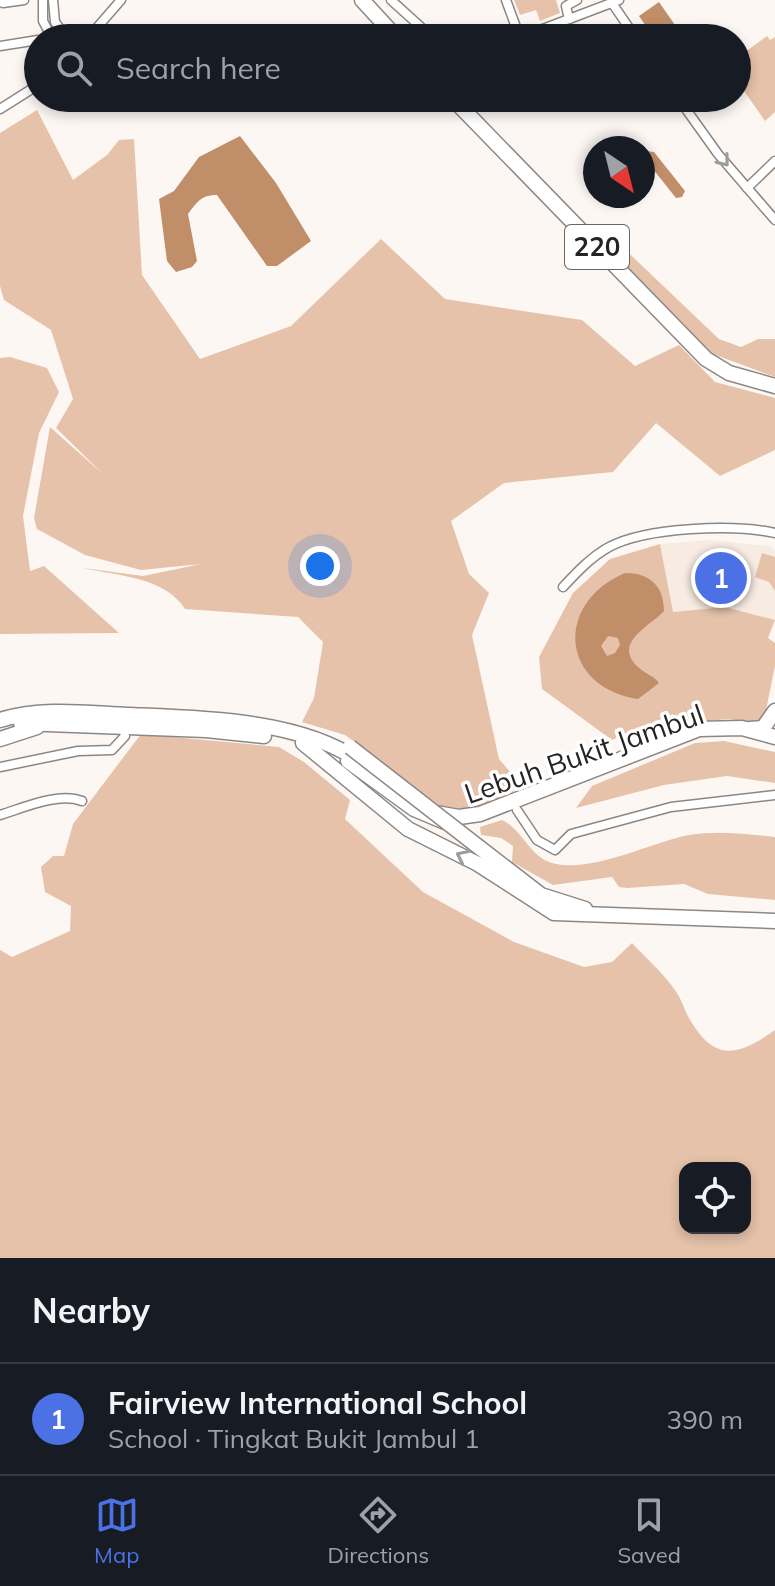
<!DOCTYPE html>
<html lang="en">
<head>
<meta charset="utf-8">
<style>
  body { margin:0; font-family:Mulish,sans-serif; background:#242831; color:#f1f3f6 }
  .controls { position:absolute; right:24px; bottom:24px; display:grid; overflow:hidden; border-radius:16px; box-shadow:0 4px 12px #0003 }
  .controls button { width:72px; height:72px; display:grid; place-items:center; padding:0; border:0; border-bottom:2px solid #363941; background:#171b24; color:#f1f3f6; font:40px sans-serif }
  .compass { position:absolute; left:583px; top:136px; width:72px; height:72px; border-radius:50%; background:#171b24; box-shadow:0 4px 12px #0003; rotate:145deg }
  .you { position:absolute; left:320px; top:566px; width:28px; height:28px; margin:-20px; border:6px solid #fff; border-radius:50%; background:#1a73e8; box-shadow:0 0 0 12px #1a73e833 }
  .badge { display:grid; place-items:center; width:52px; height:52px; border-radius:50%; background:#4c71e5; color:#fff; font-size:26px; font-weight:700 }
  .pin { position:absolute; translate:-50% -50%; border:4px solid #fff; box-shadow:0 2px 8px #0006 }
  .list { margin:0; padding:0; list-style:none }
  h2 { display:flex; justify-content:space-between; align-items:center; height:104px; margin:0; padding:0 32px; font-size:34px }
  h2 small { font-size:26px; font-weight:400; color:#9ea1a6 }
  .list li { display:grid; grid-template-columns:52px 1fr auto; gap:24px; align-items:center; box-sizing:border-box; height:112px; padding:0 32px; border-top:2px solid #363941 }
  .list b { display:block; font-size:30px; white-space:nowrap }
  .list p { margin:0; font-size:26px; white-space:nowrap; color:#9ea1a6 }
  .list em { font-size:26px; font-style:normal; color:#9ea1a6 }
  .icon { flex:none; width:44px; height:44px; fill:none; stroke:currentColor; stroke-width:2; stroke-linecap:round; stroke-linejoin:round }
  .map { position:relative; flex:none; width:775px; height:1258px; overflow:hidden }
  .search { position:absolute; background:#171b24; box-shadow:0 4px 12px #0003; left:24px; right:24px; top:24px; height:88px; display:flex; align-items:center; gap:20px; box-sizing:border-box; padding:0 28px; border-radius:44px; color:#9ea1a6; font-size:30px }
  .sheet { height:216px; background:#171b24 }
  nav { display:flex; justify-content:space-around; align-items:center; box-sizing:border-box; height:112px; border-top:2px solid #363941; background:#171b24; font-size:22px; color:#9ea1a6 }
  nav a { display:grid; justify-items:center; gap:4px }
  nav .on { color:#4c71e5 }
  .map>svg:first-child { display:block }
</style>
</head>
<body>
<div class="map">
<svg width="775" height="1258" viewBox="0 0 775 1258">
  <rect width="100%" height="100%" fill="#fdf7f4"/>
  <!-- built -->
  <polygon fill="#f7ebe2" points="709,540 770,546 775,550 775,620 725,607 673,612 660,544"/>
  <!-- green -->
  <g fill="#e5c2a9" fill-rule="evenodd">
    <polygon points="514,0 556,0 560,13 540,21 536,10 520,15"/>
    <polygon points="767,36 770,40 775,37 775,112 765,121 737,81 737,58"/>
    <path d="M37,110L73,180L107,155L119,140L134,139L142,275L200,359L291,326L381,239L445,299L582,320L635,366L679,345L715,382L775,398V450L720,476L656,423L613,472L504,483L451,521L469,574L489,593L472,635L499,759L518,781L510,798L474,809L448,812L345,735L302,722L314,698L323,642L298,617L185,609C165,577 118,576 83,568L143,576L201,564L141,570L85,555L37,529L34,518L50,427L104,475L56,428L73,399L51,330L4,300L0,286V133Z"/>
    <polygon points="615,240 719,339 741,347 758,339 775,339 775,377 713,354 605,248"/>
    <polygon points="10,357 47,368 59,392 39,433 23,516 30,571 44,566 119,633 0,634 0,358"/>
    <polygon points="660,544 673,612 725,607 775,620 768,638 775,643 775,666 764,720 755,724 730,719 676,723 673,714 612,740 542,689 539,657 573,593 610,559"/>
    <polygon points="762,553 775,557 775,591 769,582 755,577"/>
    <path d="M141,734L279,747L304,762L350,800L345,819L423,892L514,942L584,967L612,962L632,943C646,958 663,973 675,990C681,998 684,1009 689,1018C714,1062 737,1057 775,1030V1258H0V950L12,957L70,931L71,906L45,892L41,867L53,856H64L73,824ZM685,1168H745V1228H685Z"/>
    <polygon points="724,741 775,752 775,783 727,776 664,785 576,808 592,786 695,743"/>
    <path d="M502,820C522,829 530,857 552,863C590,874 652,842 689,835C718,830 747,834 775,837V900L708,894L684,884L627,888L619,887L612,877L553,885L512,862L513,846L501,838L481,835L480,827Z"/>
  </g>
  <!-- water -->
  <g fill="#c08e69" fill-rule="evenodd">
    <polygon points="659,2 684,38 654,38 639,16"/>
    <path d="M240,136L276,183L311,241L277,266H267L217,195C202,194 196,203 188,214L197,261L192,267L176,272L167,261L159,199L174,191L199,157Z"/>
    <polygon points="646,151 654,152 685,191 682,197 676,198 645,159"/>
    <path d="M625,573C650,573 664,586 664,611C651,626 612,642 638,667C645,674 653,675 659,683L638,699C560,687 554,603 625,573ZM608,636L618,638L620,645L615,653L607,656L601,646Z"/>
  </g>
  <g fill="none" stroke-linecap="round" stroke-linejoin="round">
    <defs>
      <g id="street">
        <polyline points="43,0 43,21 52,38"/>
        <polyline points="53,0 55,22 67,38"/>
        <polyline points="391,0 433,38"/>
        <polyline points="506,0 520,38"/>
        <polyline points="3,3 24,0"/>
        <polyline points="612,3 636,38"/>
        <polyline points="569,19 566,6 577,0"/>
        <polyline points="88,38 121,0"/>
        <polyline points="519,38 619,0"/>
        <polyline points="0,46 38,40"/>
        <polyline points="678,98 718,154 775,220"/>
        <polyline points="0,109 38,85"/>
        <polyline points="747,188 775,161"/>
        <path d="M563,587C577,572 591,557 609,547C647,527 734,524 775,533"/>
        <polyline points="0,767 78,751 112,750 125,736 123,726"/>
        <polyline points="517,810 537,840 555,850 571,834 671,807 775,795"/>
        <path d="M0,815C23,808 58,792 82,801"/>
      </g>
      <g id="primary">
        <polyline points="362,0 397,38"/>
        <polyline points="452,98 706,359 729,373 775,386"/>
        <path d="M0,720C42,707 85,713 128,715C199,718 299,719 359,761"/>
        <polyline points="21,723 206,730 264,736"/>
        <polyline points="750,729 763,728 775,711"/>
        <polyline points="0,739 37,727"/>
        <polyline points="303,743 408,829 478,864 554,913 775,921"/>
        <polyline points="348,761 414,809 445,822"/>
        <polyline points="436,813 459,817 480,814 699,729 742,728 775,737"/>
        <polyline points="480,848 541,895 585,909"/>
      </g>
    </defs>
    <!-- street casing -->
    <use href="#street" stroke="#8c8784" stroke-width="11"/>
    <!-- primary casing -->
    <use href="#primary" stroke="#8c8784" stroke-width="17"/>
    <!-- street -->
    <use href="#street" stroke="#fff" stroke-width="8"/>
    <!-- primary -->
    <use href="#primary" stroke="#fff" stroke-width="14"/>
    <defs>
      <polyline id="primary-bridge" points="350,747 480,848"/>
    </defs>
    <!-- primary-bridge casing -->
    <use href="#primary-bridge" stroke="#8c8784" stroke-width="17" stroke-linecap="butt"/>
    <!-- primary-bridge -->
    <use href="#primary-bridge" stroke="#fff" stroke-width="14"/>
  </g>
  <!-- one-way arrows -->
  <defs><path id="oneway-chevron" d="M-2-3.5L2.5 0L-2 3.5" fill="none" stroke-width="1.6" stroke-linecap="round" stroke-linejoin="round" transform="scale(2)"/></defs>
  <g stroke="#9d9c9c">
    <use href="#oneway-chevron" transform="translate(724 161) rotate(51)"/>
    <use href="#oneway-chevron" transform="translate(462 856) rotate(-154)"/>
  </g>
  <g text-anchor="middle" stroke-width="7" stroke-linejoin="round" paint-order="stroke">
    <!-- shield labels -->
    <rect fill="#fff" stroke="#676665" stroke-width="2" x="565" y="225" width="64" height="44" rx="6"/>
    <g font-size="26" font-weight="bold" fill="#262423">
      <text x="597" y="256">220</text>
    </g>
    <!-- street labels -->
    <g font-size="28" fill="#262423" stroke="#fff">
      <text transform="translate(584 754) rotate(-19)" y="10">Lebuh Bukit Jambul</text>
    </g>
  </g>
</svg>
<div class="controls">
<button><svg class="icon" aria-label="locate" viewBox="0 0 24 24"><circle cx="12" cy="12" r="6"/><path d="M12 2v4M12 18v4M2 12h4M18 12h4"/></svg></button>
</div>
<svg class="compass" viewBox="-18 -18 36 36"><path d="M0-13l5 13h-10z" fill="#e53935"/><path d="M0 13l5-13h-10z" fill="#9ea1a6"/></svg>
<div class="you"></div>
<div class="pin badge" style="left:721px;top:578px">1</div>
<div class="search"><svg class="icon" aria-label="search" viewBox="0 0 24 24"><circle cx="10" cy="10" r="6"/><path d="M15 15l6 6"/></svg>Search here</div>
</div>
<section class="sheet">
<h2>Nearby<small></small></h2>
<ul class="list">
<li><span class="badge">1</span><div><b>Fairview International School</b><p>School · Tingkat Bukit Jambul 1</p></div><em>390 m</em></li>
</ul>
</section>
<nav>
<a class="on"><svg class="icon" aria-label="map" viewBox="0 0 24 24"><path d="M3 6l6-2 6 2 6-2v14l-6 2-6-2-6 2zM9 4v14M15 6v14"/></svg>Map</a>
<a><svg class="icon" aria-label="directions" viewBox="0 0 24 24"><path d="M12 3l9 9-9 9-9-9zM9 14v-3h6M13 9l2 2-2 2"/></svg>Directions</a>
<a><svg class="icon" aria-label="saved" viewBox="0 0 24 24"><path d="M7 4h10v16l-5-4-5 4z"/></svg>Saved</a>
</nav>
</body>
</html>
